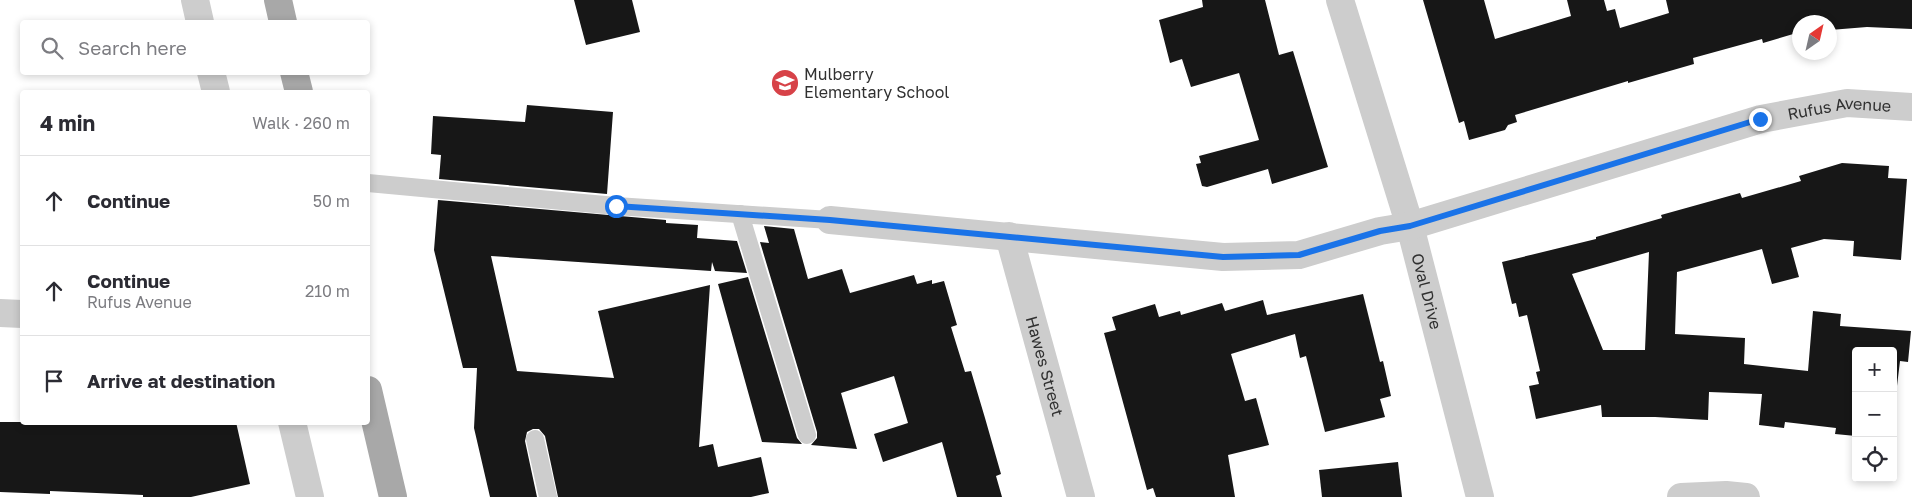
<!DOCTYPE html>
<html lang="en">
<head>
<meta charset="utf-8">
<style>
  body { margin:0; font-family:"Golos Text",sans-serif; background:#f7f7f7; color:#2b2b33 }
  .controls { position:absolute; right:15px; bottom:15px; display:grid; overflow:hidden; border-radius:5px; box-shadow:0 2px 8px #0003 }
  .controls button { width:45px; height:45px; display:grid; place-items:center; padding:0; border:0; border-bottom:1px solid #e1e1e2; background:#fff; color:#2b2b33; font:25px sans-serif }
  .compass { position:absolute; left:1792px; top:15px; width:45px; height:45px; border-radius:50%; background:#fff; box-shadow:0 2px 8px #0003; rotate:34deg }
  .stop { position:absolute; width:15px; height:15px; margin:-11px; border:4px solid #1a73e8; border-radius:50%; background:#fff }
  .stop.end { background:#1a73e8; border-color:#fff; box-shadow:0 1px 5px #0008 }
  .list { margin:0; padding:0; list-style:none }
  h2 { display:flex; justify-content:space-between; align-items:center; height:65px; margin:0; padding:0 20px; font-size:21px }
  h2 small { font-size:16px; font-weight:400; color:#7c7c81 }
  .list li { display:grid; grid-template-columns:32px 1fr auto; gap:15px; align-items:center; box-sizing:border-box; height:90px; padding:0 20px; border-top:1px solid #e1e1e2 }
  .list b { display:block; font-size:19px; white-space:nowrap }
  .list p { margin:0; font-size:16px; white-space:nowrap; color:#7c7c81 }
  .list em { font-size:16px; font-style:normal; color:#7c7c81 }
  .icon { flex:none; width:28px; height:28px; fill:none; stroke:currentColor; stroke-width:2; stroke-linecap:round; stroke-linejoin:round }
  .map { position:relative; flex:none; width:1912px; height:497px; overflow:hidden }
  .search { position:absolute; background:#fff; box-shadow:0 2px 8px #0003; left:20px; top:20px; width:350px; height:55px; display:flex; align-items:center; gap:12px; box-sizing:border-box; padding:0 18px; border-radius:5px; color:#7c7c81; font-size:19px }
  .panel { position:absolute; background:#fff; box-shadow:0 2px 8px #0003; left:20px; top:90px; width:350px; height:335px; border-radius:5px }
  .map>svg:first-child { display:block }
</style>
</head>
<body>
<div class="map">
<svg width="1912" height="497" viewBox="0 0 1912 497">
  <rect width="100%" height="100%" fill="#fff"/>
  <!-- building -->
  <g fill="#171717" fill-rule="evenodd">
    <polygon points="574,0 632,0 640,32 586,45"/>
    <polygon points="1202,0 1265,0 1279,55 1293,51 1328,167 1272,184 1268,169 1207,187 1202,186 1196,164 1201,163 1199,156 1259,140 1239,73 1191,87 1182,59 1170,63 1159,20 1203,7"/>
    <polygon points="1423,0 1484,0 1495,39 1571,16 1567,0 1604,0 1607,11 1615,9 1620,28 1669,13 1666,0 1912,0 1912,29 1867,27 1830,30 1830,22 1800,22 1800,32 1763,43 1762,39 1693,58 1694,64 1628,83 1628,81 1515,115 1517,122 1508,125 1505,130 1469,140 1464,121 1459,123"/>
    <polygon points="527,105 613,112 607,194 439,179 441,155 431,154 433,116 525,122"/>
    <path d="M1842,163L1889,166L1888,178L1907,179L1901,260L1853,256L1854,241L1824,239L1791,248L1799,277L1772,284L1762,249L1677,272L1675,334L1745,338L1744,364L1808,371L1813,311L1841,314L1840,326L1911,331L1908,362L1900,361L1893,419V351H1856V436L1835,434L1836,428L1785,422L1784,428L1759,425L1762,394L1709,392L1708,420L1655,417H1602L1601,405L1536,419L1529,386L1539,384L1536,372L1540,371L1527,315L1519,317L1516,303L1512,304L1502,262L1596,239V237L1662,218L1661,215L1740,193L1742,198L1801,181L1799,176ZM1649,252L1645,350H1603L1572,274Z"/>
    <polygon points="438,200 666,220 666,223 698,225 697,238 737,241 747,273 715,271 712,262 711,271 491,256 517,371 614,378 598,311 710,285 699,447 713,444 718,467 761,457 769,493 751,497 558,497 545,436 539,429 533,429 527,432 525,441 537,497 490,497 474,428 477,368 463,368 434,250"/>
    <polygon points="764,226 794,229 808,279 842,269 850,293 914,275 917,284 932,280 932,284 944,281 957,325 951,327 965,372 971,371 985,418 1001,474 996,476 1002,497 957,497 942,442 883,462 874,434 908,423 894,376 841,393 857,449 811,445 817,438 817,432 760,242 769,243"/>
    <polygon points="748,277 797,438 802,444 762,442 718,284"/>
    <polygon points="1363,294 1380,362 1383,361 1391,396 1380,399 1385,417 1325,432 1306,356 1300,358 1295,334 1231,354 1245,401 1256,398 1269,445 1228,455 1235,497 1156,497 1153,488 1147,490 1104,333 1116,330 1112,317 1155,304 1159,317 1180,311 1181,315 1222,303 1225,311 1263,300 1267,315"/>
    <polygon points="0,422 236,422 250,484 191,497 143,497 143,495 50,491 50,494 0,492"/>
    <polygon points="1398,462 1402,497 1322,497 1319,470"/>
  </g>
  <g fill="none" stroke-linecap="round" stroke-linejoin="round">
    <!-- lane -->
    <g stroke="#cdcdcd" stroke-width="18">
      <polyline points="368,183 616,206 830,220"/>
      <polyline points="740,214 807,435"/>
      <polyline points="535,439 548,497"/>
    </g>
    <!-- street -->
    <g stroke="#cdcdcd" stroke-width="28">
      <polyline points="195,0 200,22"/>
      <path id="s1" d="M1340,0L1410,226L1480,497"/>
      <polyline points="211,72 216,92"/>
      <path id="s2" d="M830,220L1223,257L1299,255L1380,231L1410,226L1761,119L1847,103L1912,107"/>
      <path id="s3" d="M1009,236L1081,497"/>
      <polyline points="0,313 22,314"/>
      <polyline points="292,422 310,497"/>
      <polyline points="1681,497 1726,495 1746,497"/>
    </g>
    <!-- primary -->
    <g stroke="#a8a8a8" stroke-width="28">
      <polyline points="278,0 283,22"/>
      <polyline points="294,72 299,92"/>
      <polyline points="368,390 393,497"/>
    </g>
  </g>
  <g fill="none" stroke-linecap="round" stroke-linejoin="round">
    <!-- route -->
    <polyline stroke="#1a73e8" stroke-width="6" points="616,206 830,220 1223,257 1299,255 1380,231 1410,226 1760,119"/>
  </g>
  <!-- icons -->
  <defs>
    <symbol id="school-disc" viewBox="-11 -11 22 22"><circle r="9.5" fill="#d74248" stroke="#fff"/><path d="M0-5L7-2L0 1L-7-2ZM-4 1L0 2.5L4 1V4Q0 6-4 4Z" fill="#fff"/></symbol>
  </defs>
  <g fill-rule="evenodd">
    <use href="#school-disc" x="769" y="67" width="32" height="32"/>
  </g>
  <g text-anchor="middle" stroke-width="5" stroke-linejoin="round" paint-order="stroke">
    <!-- poi labels -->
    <g font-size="16" fill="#303030" stroke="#fff" text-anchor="start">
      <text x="804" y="80">Mulberry<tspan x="804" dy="18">Elementary School</tspan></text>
    </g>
    <!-- street labels -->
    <g font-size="16" fill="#303030" stroke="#fff">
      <text dy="6" stroke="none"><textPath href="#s2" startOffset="1032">Rufus Avenue</textPath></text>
      <text dy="6" stroke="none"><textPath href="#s1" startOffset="304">Oval Drive</textPath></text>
      <text dy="6" stroke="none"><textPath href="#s3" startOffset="135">Hawes Street</textPath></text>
    </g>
  </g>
</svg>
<div class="controls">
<button>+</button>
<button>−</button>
<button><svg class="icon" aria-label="locate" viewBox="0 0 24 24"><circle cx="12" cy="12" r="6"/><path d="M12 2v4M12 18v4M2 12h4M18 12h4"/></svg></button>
</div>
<svg class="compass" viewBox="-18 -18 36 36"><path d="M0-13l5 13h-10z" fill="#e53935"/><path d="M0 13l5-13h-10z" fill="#7c7c81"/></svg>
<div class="stop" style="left:616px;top:206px"></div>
<div class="stop end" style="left:1760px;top:119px"></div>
<div class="search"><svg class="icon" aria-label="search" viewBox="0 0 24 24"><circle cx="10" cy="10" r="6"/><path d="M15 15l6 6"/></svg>Search here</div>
<section class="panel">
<h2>4 min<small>Walk · 260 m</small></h2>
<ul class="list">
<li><svg class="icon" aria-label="ahead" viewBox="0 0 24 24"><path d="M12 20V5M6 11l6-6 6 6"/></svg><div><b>Continue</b></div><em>50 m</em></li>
<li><svg class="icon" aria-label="ahead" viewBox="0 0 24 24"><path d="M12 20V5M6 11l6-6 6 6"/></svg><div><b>Continue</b><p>Rufus Avenue</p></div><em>210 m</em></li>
<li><svg class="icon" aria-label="arrive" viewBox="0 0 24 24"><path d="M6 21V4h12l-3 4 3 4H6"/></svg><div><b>Arrive at destination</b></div></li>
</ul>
</section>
</div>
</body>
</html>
